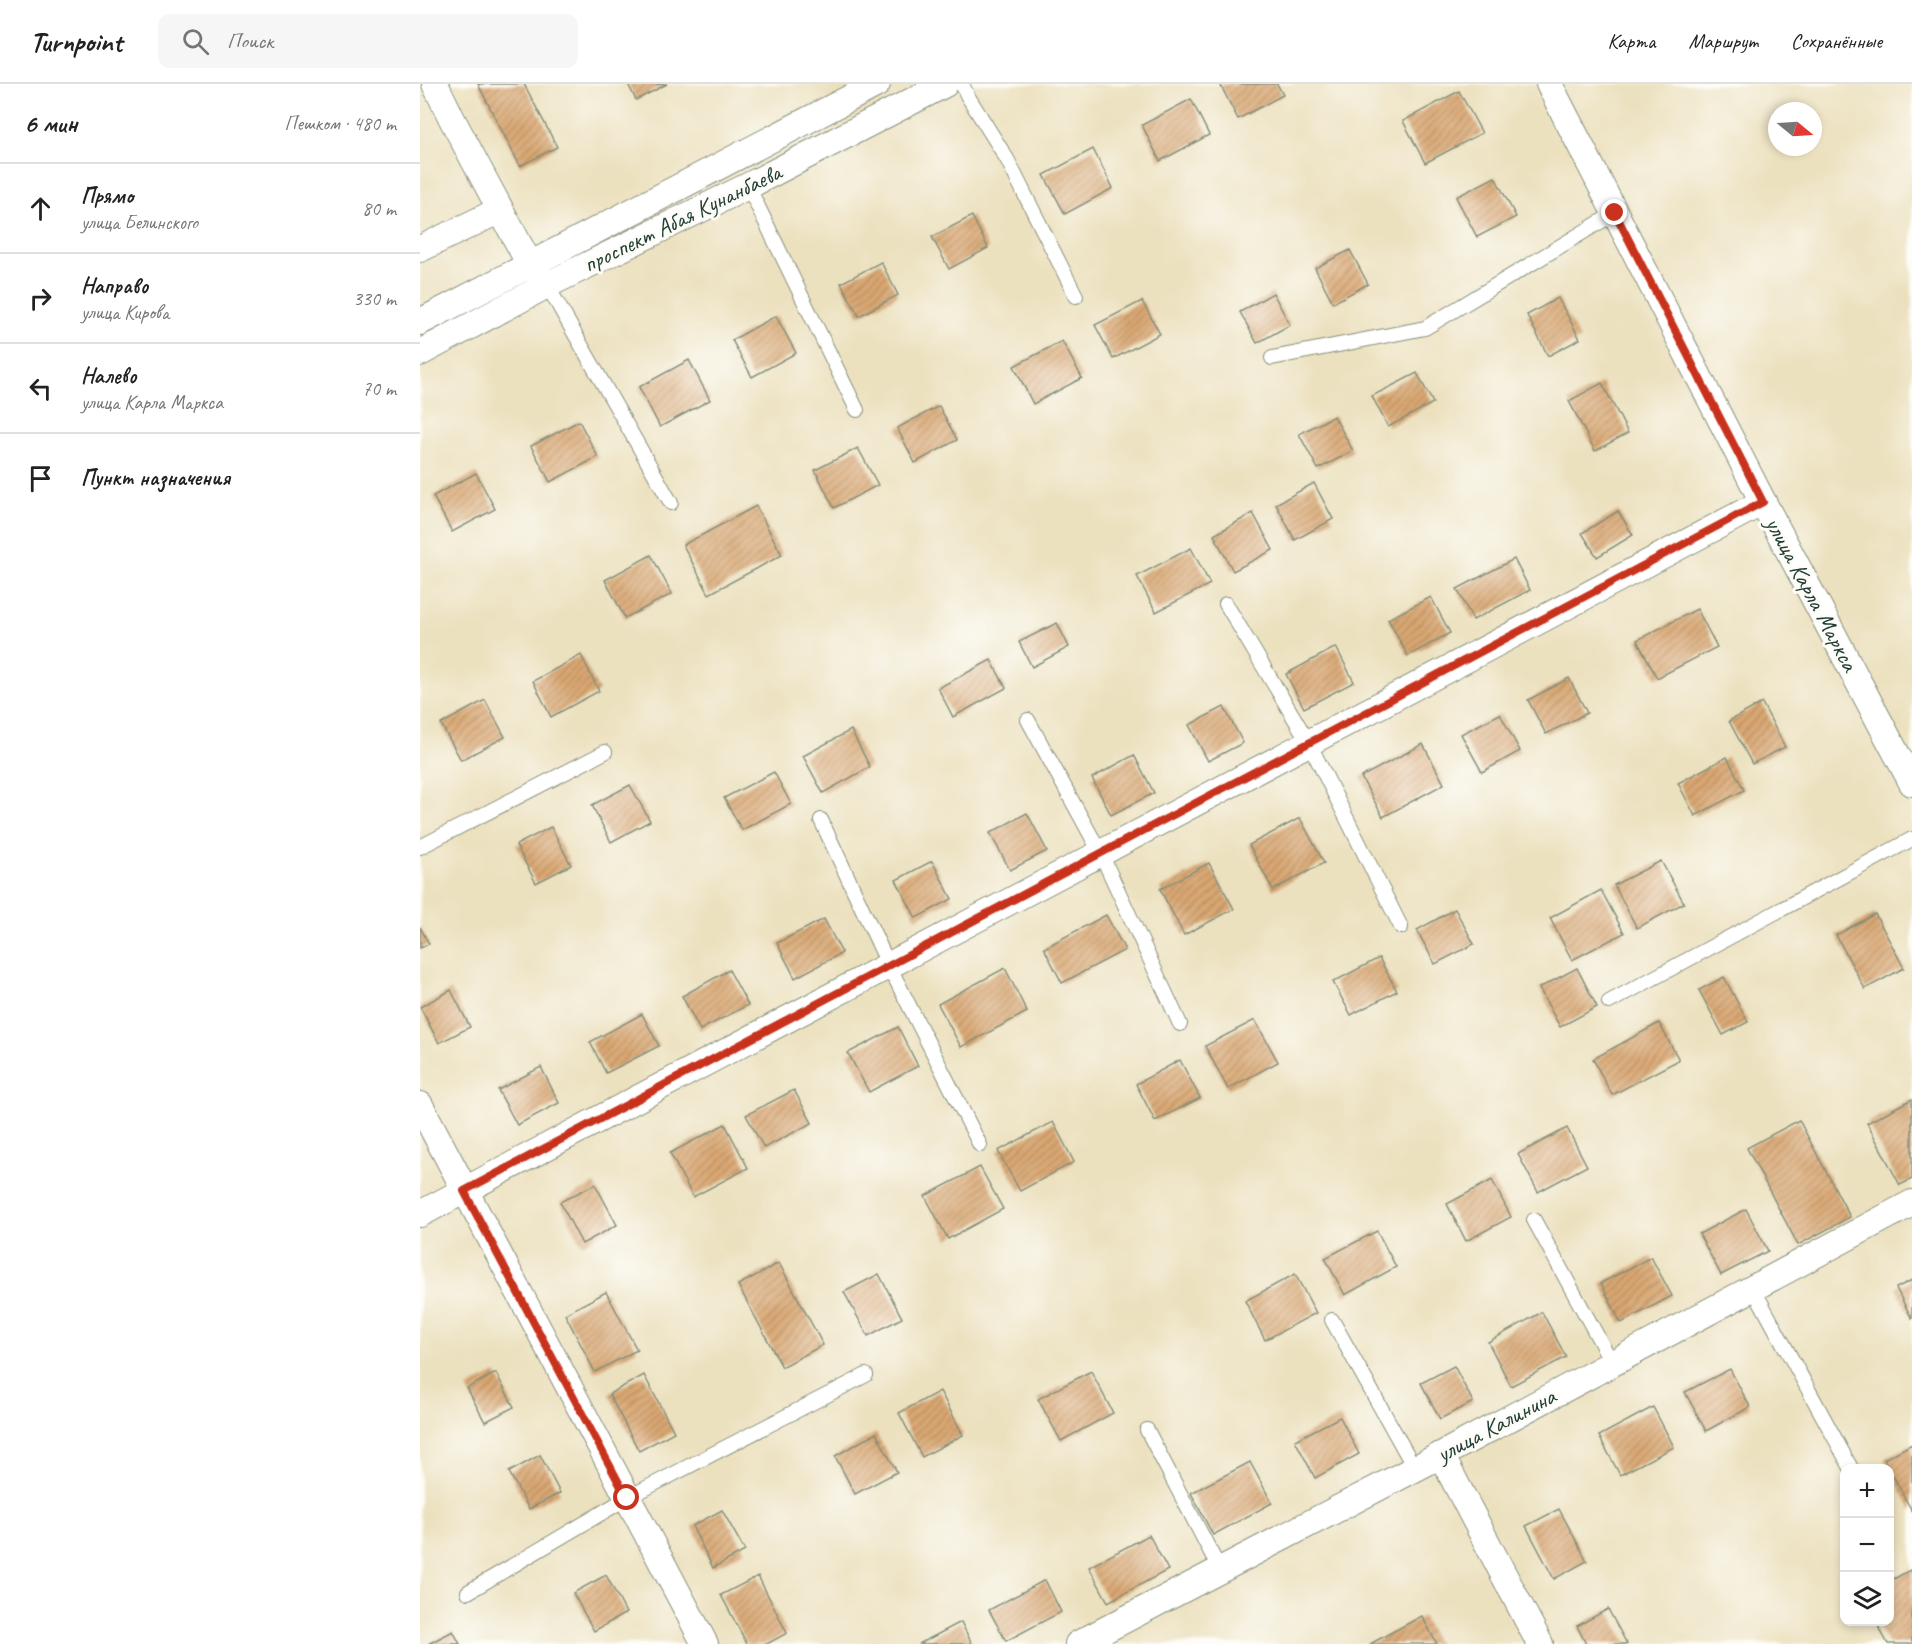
<!DOCTYPE html>
<html lang="ru">
<head>
<meta charset="utf-8">
<style>
  body { margin:0; font-family:Caveat,sans-serif; background:#f6f6f6; color:#222 }
  .controls { position:absolute; right:18px; bottom:18px; display:grid; overflow:hidden; border-radius:12px; box-shadow:0 3px 9px #0003 }
  .controls button { width:54px; height:54px; display:grid; place-items:center; padding:0; border:0; border-bottom:2px solid #e0e0e0; background:#fff; color:#222; font:30px sans-serif }
  .compass { position:absolute; left:1348px; top:18px; width:54px; height:54px; border-radius:50%; background:#fff; box-shadow:0 3px 9px #0003; rotate:108deg }
  .stop { position:absolute; width:18px; height:18px; margin:-14px; border:4px solid #c8321e; border-radius:50%; background:#fff }
  .stop.end { background:#c8321e; border-color:#fff; box-shadow:0 2px 6px #0008 }
  .list { margin:0; padding:0; list-style:none }
  h2 { display:flex; justify-content:space-between; align-items:center; height:78px; margin:0; padding:0 24px; font-size:26px }
  h2 small { font-size:20px; font-weight:400; color:#767676 }
  .list li { display:grid; grid-template-columns:39px 1fr auto; gap:18px; align-items:center; box-sizing:border-box; height:90px; padding:0 24px; border-top:2px solid #e0e0e0 }
  .list b { display:block; font-size:22px; white-space:nowrap }
  .list p { margin:0; font-size:20px; white-space:nowrap; color:#767676 }
  .list em { font-size:20px; font-style:normal; color:#767676 }
  .icon { flex:none; width:33px; height:33px; fill:none; stroke:currentColor; stroke-width:2; stroke-linecap:round; stroke-linejoin:round }
  .map { position:relative; flex:none; width:1492px; height:1560px; overflow:hidden }
  header { display:flex; align-items:center; gap:36px; box-sizing:border-box; height:84px; padding:0 30px; background:#fff; border-bottom:2px solid #e0e0e0 }
  header strong { font-size:28px }
  nav { display:flex; gap:33px; margin-inline-start:auto; font-size:21px }
  .search { width:420px; height:54px; background:#f6f6f6; display:flex; align-items:center; gap:15px; box-sizing:border-box; padding:0 21px; border-radius:12px; color:#767676; font-size:22px }
  main { display:flex }
  aside { flex:1; background:#fff }
  .map>svg:first-child { display:block }
</style>
</head>
<body>
<header>
<strong>Turnpoint</strong>
<div class="search"><svg class="icon" aria-label="search" viewBox="0 0 24 24"><circle cx="10" cy="10" r="6"/><path d="M15 15l6 6"/></svg>Поиск</div>
<nav><a>Карта</a><a>Маршрут</a><a>Сохранённые</a></nav>
</header>
<main>
<aside>
<h2>6 мин<small>Пешком · 480 m</small></h2>
<ul class="list">
<li><svg class="icon" aria-label="ahead" viewBox="0 0 24 24"><path d="M12 20V5M6 11l6-6 6 6"/></svg><div><b>Прямо</b><p>улица Белинского</p></div><em>80 m</em></li>
<li><svg class="icon" aria-label="right" viewBox="0 0 24 24"><path d="M7 20v-9h11M14 6l5 5-5 5"/></svg><div><b>Направо</b><p>улица Кирова</p></div><em>330 m</em></li>
<li><svg class="icon" aria-label="left" viewBox="0 0 24 24"><path d="M17 20v-9H6M10 6l-5 5 5 5"/></svg><div><b>Налево</b><p>улица Карла Маркса</p></div><em>70 m</em></li>
<li><svg class="icon" aria-label="arrive" viewBox="0 0 24 24"><path d="M6 21V4h12l-3 4 3 4H6"/></svg><div><b>Пункт назначения</b></div></li>
</ul>
</aside>
<div class="map">
<svg width="1492" height="1560" viewBox="0 0 1492 1560">
  <defs>
    <pattern id="building-hatch" width="6" height="6" patternUnits="userSpaceOnUse" patternTransform="scale(1.5)"><rect width="6" height="6" fill="#daa772"/><path d="M-1 1l2-2M0 6l6-6M5 7l2-2" fill="none" stroke="#b0895e"/></pattern>
  </defs>
  <rect width="100%" height="100%" fill="#fdfcf7"/>
  <filter id="ink" filterUnits="userSpaceOnUse"><feTurbulence type="fractalNoise" baseFrequency=".0167" numOctaves="2"/><feDisplacementMap in="SourceGraphic" scale="12" xChannelSelector="R" yChannelSelector="G"/><feConvolveMatrix kernelMatrix="1 2 1 2 8 2 1 2 1" color-interpolation-filters="sRGB"/></filter>
  <filter id="wash" filterUnits="userSpaceOnUse"><feTurbulence type="fractalNoise" baseFrequency=".008" numOctaves="4" result="noise"/><feDisplacementMap in="SourceGraphic" scale="24" xChannelSelector="R" yChannelSelector="G"/><feGaussianBlur stdDeviation="1.35" result="paint"/><feColorMatrix in="noise" values="0 0 0 0 0 0 0 0 0 0 0 0 0 0 0 0 0 1.4 0 .05"/><feComposite in="paint" operator="in"/></filter>
  <g filter="url(#wash)">
    <rect width="100%" height="100%" fill="#ece1bf"/>
    <g id="blocks">
      <!-- building -->
      <g fill="url(#building-hatch)">
        <polygon points="58,0 104,0 137,63 100,82"/>
        <polygon points="208,0 247,0 216,16"/>
        <polygon points="800,0 857,0 863,11 818,35"/>
        <polygon points="1039,7 1062,49 1005,79 983,37"/>
        <polygon points="771,15 789,51 740,77 722,41"/>
        <polygon points="673,65 693,104 645,130 624,91"/>
        <polygon points="1075,93 1096,133 1057,153 1036,113"/>
        <polygon points="552,132 568,164 529,185 512,153"/>
        <polygon points="930,166 948,200 913,219 895,184"/>
        <polygon points="461,178 478,211 439,232 421,199"/>
        <polygon points="853,209 870,241 837,259 820,228"/>
        <polygon points="1138,214 1160,255 1128,272 1107,231"/>
        <polygon points="722,217 740,250 693,275 675,241"/>
        <polygon points="356,232 376,269 332,293 312,256"/>
        <polygon points="642,257 662,294 613,320 594,282"/>
        <polygon points="269,276 290,316 240,343 219,303"/>
        <polygon points="997,289 1013,319 968,343 952,312"/>
        <polygon points="1182,299 1208,349 1175,367 1149,317"/>
        <polygon points="519,322 537,356 495,379 477,344"/>
        <polygon points="914,332 933,367 898,385 879,350"/>
        <polygon points="159,337 178,373 130,398 111,362"/>
        <polygon points="438,364 458,401 414,424 395,386"/>
        <polygon points="56,389 75,425 32,448 13,412"/>
        <polygon points="894,399 913,435 875,456 856,420"/>
        <polygon points="336,422 362,471 289,510 263,461"/>
        <polygon points="1198,427 1213,451 1177,473 1162,449"/>
        <polygon points="833,429 853,466 813,487 794,451"/>
        <polygon points="771,464 790,500 736,528 717,492"/>
        <polygon points="231,471 252,510 205,534 185,496"/>
        <polygon points="1094,475 1110,506 1053,536 1037,505"/>
        <polygon points="1011,513 1030,549 988,572 968,535"/>
        <polygon points="1277,525 1297,563 1237,594 1217,556"/>
        <polygon points="637,539 649,563 612,583 599,558"/>
        <polygon points="916,563 934,598 884,624 866,590"/>
        <polygon points="161,571 179,607 131,633 113,597"/>
        <polygon points="571,576 586,604 533,633 518,604"/>
        <polygon points="1149,594 1167,629 1126,650 1108,616"/>
        <polygon points="65,616 85,653 41,676 21,640"/>
        <polygon points="1342,619 1365,663 1332,680 1309,637"/>
        <polygon points="804,623 823,659 788,677 769,641"/>
        <polygon points="1080,630 1100,667 1062,688 1041,650"/>
        <polygon points="431,646 450,683 403,709 383,672"/>
        <polygon points="1003,660 1024,700 963,733 941,693"/>
        <polygon points="714,671 734,709 691,731 672,694"/>
        <polygon points="1307,673 1324,706 1275,732 1258,699"/>
        <polygon points="354,688 371,720 322,746 304,714"/>
        <polygon points="210,701 230,737 191,758 172,721"/>
        <polygon points="607,729 627,767 590,786 570,749"/>
        <polygon points="880,734 904,779 853,806 829,761"/>
        <polygon points="131,743 151,781 116,799 96,761"/>
        <polygon points="512,777 532,815 496,834 476,796"/>
        <polygon points="1241,777 1264,819 1217,844 1194,801"/>
        <polygon points="789,779 814,825 764,851 740,805"/>
        <polygon points="1181,806 1204,849 1152,876 1130,834"/>
        <polygon points="1035,825 1054,860 1015,880 997,846"/>
        <polygon points="1455,830 1484,884 1445,905 1416,851"/>
        <polygon points="686,831 705,866 642,899 624,864"/>
        <polygon points="404,835 422,869 375,894 357,859"/>
        <polygon points="0,843 9,860 0,864"/>
        <polygon points="959,874 977,907 931,931 913,898"/>
        <polygon points="585,884 607,928 541,963 518,920"/>
        <polygon points="1157,884 1177,923 1140,943 1119,904"/>
        <polygon points="309,886 328,921 280,946 262,912"/>
        <polygon points="1304,893 1328,938 1303,951 1279,906"/>
        <polygon points="31,906 50,943 19,959 0,923"/>
        <polygon points="222,930 239,962 186,989 170,958"/>
        <polygon points="835,936 858,978 808,1005 785,962"/>
        <polygon points="1239,939 1259,976 1192,1011 1173,975"/>
        <polygon points="478,943 498,982 449,1008 428,969"/>
        <polygon points="760,976 780,1014 735,1037 716,1000"/>
        <polygon points="121,983 139,1019 97,1041 78,1006"/>
        <polygon points="374,1006 392,1039 344,1064 326,1031"/>
        <polygon points="1492,1015 1492,1095 1480,1101 1447,1039"/>
        <polygon points="1379,1036 1430,1133 1378,1161 1327,1064"/>
        <polygon points="633,1038 654,1078 600,1107 578,1067"/>
        <polygon points="305,1040 328,1084 273,1113 250,1069"/>
        <polygon points="1147,1044 1167,1082 1118,1108 1098,1070"/>
        <polygon points="560,1083 583,1125 528,1155 505,1112"/>
        <polygon points="1072,1096 1091,1133 1046,1157 1027,1120"/>
        <polygon points="175,1100 197,1141 162,1160 140,1118"/>
        <polygon points="1326,1125 1348,1167 1301,1191 1279,1150"/>
        <polygon points="957,1147 976,1183 925,1211 905,1174"/>
        <polygon points="1231,1173 1252,1212 1201,1239 1181,1199"/>
        <polygon points="359,1179 403,1261 362,1283 318,1201"/>
        <polygon points="459,1190 482,1234 448,1252 424,1208"/>
        <polygon points="875,1190 896,1229 845,1256 825,1217"/>
        <polygon points="1492,1196 1492,1235 1476,1204"/>
        <polygon points="186,1208 217,1266 175,1288 145,1230"/>
        <polygon points="1122,1228 1146,1273 1091,1302 1068,1258"/>
        <polygon points="1034,1282 1053,1318 1020,1335 1001,1299"/>
        <polygon points="1310,1285 1330,1323 1286,1347 1265,1308"/>
        <polygon points="671,1287 693,1329 641,1357 618,1315"/>
        <polygon points="76,1289 94,1323 65,1338 47,1304"/>
        <polygon points="224,1291 254,1348 219,1367 189,1310"/>
        <polygon points="520,1307 543,1351 502,1373 479,1329"/>
        <polygon points="1233,1323 1254,1363 1200,1391 1179,1352"/>
        <polygon points="920,1333 939,1370 895,1394 875,1356"/>
        <polygon points="456,1349 477,1388 435,1410 415,1372"/>
        <polygon points="1492,1360 1492,1427 1464,1375"/>
        <polygon points="120,1371 140,1409 109,1425 89,1388"/>
        <polygon points="830,1378 852,1419 793,1451 771,1409"/>
        <polygon points="1139,1425 1167,1477 1134,1495 1106,1442"/>
        <polygon points="302,1426 325,1467 293,1484 272,1442"/>
        <polygon points="729,1451 748,1486 688,1518 669,1483"/>
        <polygon points="1490,1486 1492,1490 1492,1560 1468,1560 1456,1538 1470,1538 1470,1497"/>
        <polygon points="186,1491 206,1529 174,1547 153,1509"/>
        <polygon points="338,1492 367,1549 347,1560 327,1560 301,1511"/>
        <polygon points="625,1496 641,1528 586,1557 569,1526"/>
        <polygon points="1188,1525 1207,1560 1166,1560 1157,1542"/>
        <polygon points="1002,1532 1017,1560 950,1560"/>
        <polygon points="541,1538 552,1560 499,1560"/>
        <polygon points="33,1547 40,1560 8,1560"/>
      </g>
    </g>
  </g>
  <g filter="url(#ink)">
    <use href="#blocks" fill-opacity="0" stroke="#868f7a" stroke-width="1.5"/>
    <g fill="none" stroke-linecap="round" stroke-linejoin="round">
      <defs>
        <g id="service">
          <polyline points="542,0 547,11 587,75 656,212"/>
          <polyline points="328,102 437,326"/>
          <polyline points="127,201 251,419"/>
          <polyline points="852,274 1005,244 1195,129"/>
          <polyline points="806,520 889,659 981,843"/>
          <polyline points="608,636 681,770 760,940"/>
          <polyline points="401,736 469,882 560,1061"/>
          <polyline points="0,763 185,668"/>
          <polyline points="1189,918 1492,755"/>
          <polyline points="1114,1136 1192,1279"/>
          <polyline points="1333,1204 1431,1384"/>
          <polyline points="912,1236 995,1385"/>
          <polyline points="727,1346 800,1486"/>
          <polyline points="48,1508 207,1414 446,1291"/>
        </g>
        <g id="minor">
          <polyline points="15,0 33,37 110,181 121,194"/>
          <polyline points="1129,0 1343,418 1492,699"/>
          <polyline points="0,165 80,126"/>
          <polyline points="0,238 457,0"/>
          <polyline points="0,269 127,201 328,102 525,0"/>
          <polyline points="0,1021 285,1560"/>
          <polyline points="0,1130 1343,418"/>
          <polyline points="1021,1371 1120,1560"/>
          <polyline points="658,1560 1021,1371 1492,1119"/>
        </g>
      </defs>
      <!-- service casing -->
      <use href="#service" stroke="#868f7a" stroke-width="16"/>
      <!-- minor casing -->
      <use href="#minor" stroke="#868f7a" stroke-width="28"/>
      <!-- service -->
      <use href="#service" stroke="#fff" stroke-width="14"/>
      <!-- minor -->
      <use href="#minor" stroke="#fff" stroke-width="26"/>
    </g>
  </g>
  <g fill="none" stroke-linecap="round" stroke-linejoin="round" filter="url(#ink)">
    <!-- route -->
    <polyline stroke="#c8321e" stroke-width="8" points="207,1414 44,1107 1343,418 1195,129"/>
  </g>
  <g text-anchor="middle" stroke-width="6" stroke-linejoin="round" paint-order="stroke">
    <!-- street labels -->
    <g font-size="24" fill="#1f3d34" stroke="#fdfcf7">
      <text transform="translate(262 134) rotate(-26)" y="8">проспект Абая Кунанбаева</text>
      <text transform="translate(1392 510) rotate(62)" y="8">улица Карла Маркса</text>
      <text transform="translate(1076 1341) rotate(-28)" y="8">улица Калинина</text>
    </g>
  </g>
</svg>
<div class="controls">
<button>+</button>
<button>−</button>
<button><svg class="icon" aria-label="layers" viewBox="0 0 24 24"><path d="M12 4l9 5-9 5-9-5zM3 14l9 5 9-5"/></svg></button>
</div>
<svg class="compass" viewBox="-18 -18 36 36"><path d="M0-13l5 13h-10z" fill="#e53935"/><path d="M0 13l5-13h-10z" fill="#767676"/></svg>
<div class="stop" style="left:207px;top:1414px"></div>
<div class="stop end" style="left:1195px;top:129px"></div>
</div>
</main>
</body>
</html>
